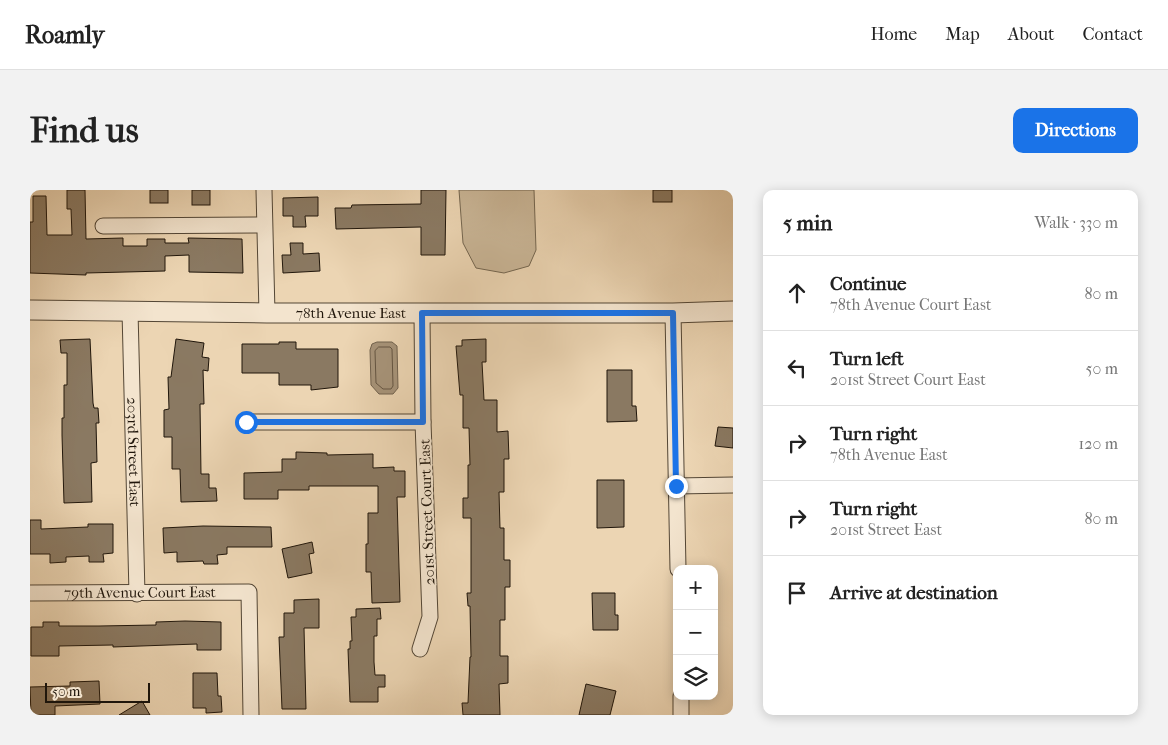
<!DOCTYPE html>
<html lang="en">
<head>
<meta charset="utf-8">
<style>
  body { margin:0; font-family:"IM FELL French Canon",serif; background:#f2f2f2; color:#222 }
  .controls { position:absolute; right:15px; bottom:15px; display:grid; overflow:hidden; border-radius:10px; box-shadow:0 2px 12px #0003 }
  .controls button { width:45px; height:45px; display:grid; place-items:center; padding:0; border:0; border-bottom:1px solid #e0e0e0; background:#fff; color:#222; font:25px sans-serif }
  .scale { position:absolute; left:15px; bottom:12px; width:105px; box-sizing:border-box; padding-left:5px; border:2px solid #20160b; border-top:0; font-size:14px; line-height:18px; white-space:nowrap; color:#20160b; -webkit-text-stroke:4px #f3e4ce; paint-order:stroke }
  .stop { position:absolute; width:15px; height:15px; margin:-11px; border:4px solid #1a73e8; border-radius:50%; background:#fff }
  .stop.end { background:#1a73e8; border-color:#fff; box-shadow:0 1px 5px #0008 }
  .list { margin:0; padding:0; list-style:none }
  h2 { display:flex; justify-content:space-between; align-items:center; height:65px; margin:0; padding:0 20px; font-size:21px }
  h2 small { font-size:16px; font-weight:400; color:#767676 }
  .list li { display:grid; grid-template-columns:32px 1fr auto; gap:15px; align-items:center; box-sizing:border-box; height:75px; padding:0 20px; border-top:1px solid #e0e0e0 }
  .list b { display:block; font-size:19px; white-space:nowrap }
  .list p { margin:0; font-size:16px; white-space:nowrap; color:#767676 }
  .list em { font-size:16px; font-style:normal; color:#767676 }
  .icon { flex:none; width:28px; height:28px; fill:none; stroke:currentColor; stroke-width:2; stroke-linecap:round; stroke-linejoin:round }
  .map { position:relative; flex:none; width:703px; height:525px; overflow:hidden; border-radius:10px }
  header { display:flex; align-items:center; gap:30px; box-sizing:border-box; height:70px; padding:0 25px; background:#fff; border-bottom:1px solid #e0e0e0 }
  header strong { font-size:24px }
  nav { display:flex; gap:28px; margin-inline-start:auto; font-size:18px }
  .intro { display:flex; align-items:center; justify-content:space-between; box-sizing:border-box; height:120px; padding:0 30px }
  h1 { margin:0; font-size:35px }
  .button { padding:12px 22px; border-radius:10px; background:#1a73e8; color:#fff; font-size:18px; font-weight:700 }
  main { display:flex; gap:30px; padding:0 30px }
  aside { flex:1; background:#fff; border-radius:10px; box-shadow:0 2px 12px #0003 }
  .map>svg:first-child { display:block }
</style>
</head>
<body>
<header>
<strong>Roamly</strong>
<nav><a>Home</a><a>Map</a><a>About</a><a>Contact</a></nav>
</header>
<div class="intro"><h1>Find us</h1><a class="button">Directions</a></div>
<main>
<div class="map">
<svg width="703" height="525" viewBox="0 0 703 525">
  <rect width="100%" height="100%" fill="#ecd5b3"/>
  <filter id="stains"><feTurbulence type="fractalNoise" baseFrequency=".004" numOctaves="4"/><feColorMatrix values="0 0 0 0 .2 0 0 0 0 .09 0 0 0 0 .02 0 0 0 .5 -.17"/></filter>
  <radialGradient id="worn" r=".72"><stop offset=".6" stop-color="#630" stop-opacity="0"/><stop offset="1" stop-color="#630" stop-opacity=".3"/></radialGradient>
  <!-- green -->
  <polygon fill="#c9b596" stroke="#746650" points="429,0 504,0 506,60 499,76 474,83 446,78 433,53"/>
  <!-- water -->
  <polygon fill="#a7947a" stroke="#71624e" points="347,152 362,152 367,156 368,198 363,204 349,204 341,195 340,160 342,154"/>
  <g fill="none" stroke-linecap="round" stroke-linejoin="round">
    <!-- shore -->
    <polygon stroke="#645542" stroke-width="1" points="349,157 360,157 362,159 363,196 361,199 353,199 346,193 345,161"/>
  </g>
  <!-- building -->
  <g fill="#8a7962" stroke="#20160b">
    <polygon points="37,0 55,0 56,49 93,48 93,56 117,56 117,49 135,49 135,53 159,53 158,48 212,49 213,83 159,82 159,65 135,66 135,81 56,83 56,85 0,83 0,32 3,32 3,6 16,6 17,45 42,45 41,19 37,19"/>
    <rect x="120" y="0" width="18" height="13"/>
    <rect x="162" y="0" width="18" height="15"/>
    <polygon points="391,0 416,0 415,65 391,65 391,37 306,39 305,18 321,18 322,15 391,14"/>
    <rect x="623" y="0" width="19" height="12"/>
    <polygon points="288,7 288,26 275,26 276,37 263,37 263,26 253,26 253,8"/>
    <polygon points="260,53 273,53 273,64 289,63 290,81 253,83 252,65 261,65"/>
    <polygon points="60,149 63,213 64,218 68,218 69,233 66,233 67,272 61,273 62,312 34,313 32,245 32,228 34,228 34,195 37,195 37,163 31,163 30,150"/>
    <polygon points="146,149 174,153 172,167 179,168 178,181 173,180 174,214 170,214 171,284 179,284 179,298 186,298 187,311 151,312 150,279 142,279 142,247 134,247 134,220 139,219 138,187 141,187"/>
    <polygon points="456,149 456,172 452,172 454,210 467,210 467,242 478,241 479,269 474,269 474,302 469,302 470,338 474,338 474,370 480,370 480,397 475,397 475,430 470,430 470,466 478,466 478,493 469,494 470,525 433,525 432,513 438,513 440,467 441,467 440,416 438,416 437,403 441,403 441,328 433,328 433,308 438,308 438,275 440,275 439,238 433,238 433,205 430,205 426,156 432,156 432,150"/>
    <polygon points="249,152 266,152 266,159 308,159 308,197 281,200 281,195 249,195 249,183 212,183 212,154 249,154"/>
    <polygon points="577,180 602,180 602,216 606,216 607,231 577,232"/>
    <polygon points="688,237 703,238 703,258 685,256"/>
    <polygon points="266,262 297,263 297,265 343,264 343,278 364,277 364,281 375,281 375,307 367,307 370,412 342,413 341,382 336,382 336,354 338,354 338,323 348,323 348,296 279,296 279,300 248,300 248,309 214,309 214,283 252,282 252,269 266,269"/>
    <polygon points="567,290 594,290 594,337 567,338"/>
    <polygon points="0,330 11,330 11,339 58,337 58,334 83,334 83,363 73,364 74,372 59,372 59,366 36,367 36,372 20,373 20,364 0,364"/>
    <polygon points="173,336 241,337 242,357 197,357 197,364 187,365 188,374 174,374 173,371 147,372 147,362 134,363 133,338"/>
    <polygon points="282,352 284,363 279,364 282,383 258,388 252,359"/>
    <polygon points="562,403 585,403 585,425 588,425 588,440 563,440"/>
    <polygon points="289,409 289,438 274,438 276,519 252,519 249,447 254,447 254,423 264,423 264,410"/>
    <polygon points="350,418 351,429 347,429 347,446 344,446 344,472 345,485 355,485 355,497 348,497 348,512 320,512 318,459 320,459 320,451 322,451 321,427 326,427 326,419"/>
    <polygon points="155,431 191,432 191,460 167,460 167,454 83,457 83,455 29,456 29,466 1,466 1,437 13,437 13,432 29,432 29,436 69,436 126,435 126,432"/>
    <polygon points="163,483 187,483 188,506 191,506 192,522 176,523 176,518 163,518"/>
    <polygon points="69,491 70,514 25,516 25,525 1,525 0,497 40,496 40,492"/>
    <polygon points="556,494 586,501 580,525 549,525"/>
    <polygon points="112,511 120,525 89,525"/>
  </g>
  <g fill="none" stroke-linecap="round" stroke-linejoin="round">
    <defs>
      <g id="minor">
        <polyline points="234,0 237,123"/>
        <polyline points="73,36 234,35"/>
        <path id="s1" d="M100,121L107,404"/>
        <polyline points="643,123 648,379"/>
        <polyline points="216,232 393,232"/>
        <polyline points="646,296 703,295"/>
        <path id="s2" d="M0,403L219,402L221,525"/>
        <polyline points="390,459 400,427 393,232 392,123"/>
        <polyline points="651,506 651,525"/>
      </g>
      <g id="tertiary">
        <path id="s3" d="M0,120L237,123H643L703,121"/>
      </g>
    </defs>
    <!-- minor casing -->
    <use href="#minor" stroke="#534635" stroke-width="17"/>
    <!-- tertiary casing -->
    <use href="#tertiary" stroke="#534635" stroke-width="21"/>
    <!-- minor -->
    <use href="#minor" stroke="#f3e4ce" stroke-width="15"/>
    <!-- tertiary -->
    <use href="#tertiary" stroke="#f3e4ce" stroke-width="19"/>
  </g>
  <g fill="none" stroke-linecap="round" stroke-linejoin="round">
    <!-- route -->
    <polyline stroke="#1a73e8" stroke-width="6" points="216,232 393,232 392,123 643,123 646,296"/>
  </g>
  <g text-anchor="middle" stroke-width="4" stroke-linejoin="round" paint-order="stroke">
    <!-- street labels -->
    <g font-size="15" fill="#20160b" stroke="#f3e4ce">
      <text dy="5" stroke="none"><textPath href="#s3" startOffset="321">78th Avenue East</textPath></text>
      <text dy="5" stroke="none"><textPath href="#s1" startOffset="141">203rd Street East</textPath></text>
      <text transform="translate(397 322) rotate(-92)" y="5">201st Street Court East</text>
      <text dy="5" stroke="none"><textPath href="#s2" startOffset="110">79th Avenue Court East</textPath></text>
    </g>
  </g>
  <rect width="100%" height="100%" filter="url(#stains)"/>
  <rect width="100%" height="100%" fill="url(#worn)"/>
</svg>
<div class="controls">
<button>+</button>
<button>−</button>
<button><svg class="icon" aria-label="layers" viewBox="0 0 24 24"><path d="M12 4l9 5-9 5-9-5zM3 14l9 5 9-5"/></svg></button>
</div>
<div class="scale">50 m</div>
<div class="stop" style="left:216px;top:232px"></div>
<div class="stop end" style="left:646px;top:296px"></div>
</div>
<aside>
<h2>5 min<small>Walk · 330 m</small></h2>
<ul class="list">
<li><svg class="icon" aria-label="ahead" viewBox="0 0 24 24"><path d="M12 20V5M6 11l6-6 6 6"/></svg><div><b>Continue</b><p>78th Avenue Court East</p></div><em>80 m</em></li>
<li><svg class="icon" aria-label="left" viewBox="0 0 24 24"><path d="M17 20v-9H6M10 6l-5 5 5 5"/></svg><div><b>Turn left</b><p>201st Street Court East</p></div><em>50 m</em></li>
<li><svg class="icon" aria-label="right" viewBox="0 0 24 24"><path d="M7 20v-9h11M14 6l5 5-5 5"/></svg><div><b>Turn right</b><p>78th Avenue East</p></div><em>120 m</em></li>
<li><svg class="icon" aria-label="right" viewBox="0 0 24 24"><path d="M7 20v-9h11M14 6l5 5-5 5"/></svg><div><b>Turn right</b><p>201st Street East</p></div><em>80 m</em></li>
<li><svg class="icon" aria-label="arrive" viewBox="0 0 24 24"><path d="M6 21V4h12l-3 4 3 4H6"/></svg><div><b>Arrive at destination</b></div></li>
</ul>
</aside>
</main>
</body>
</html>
